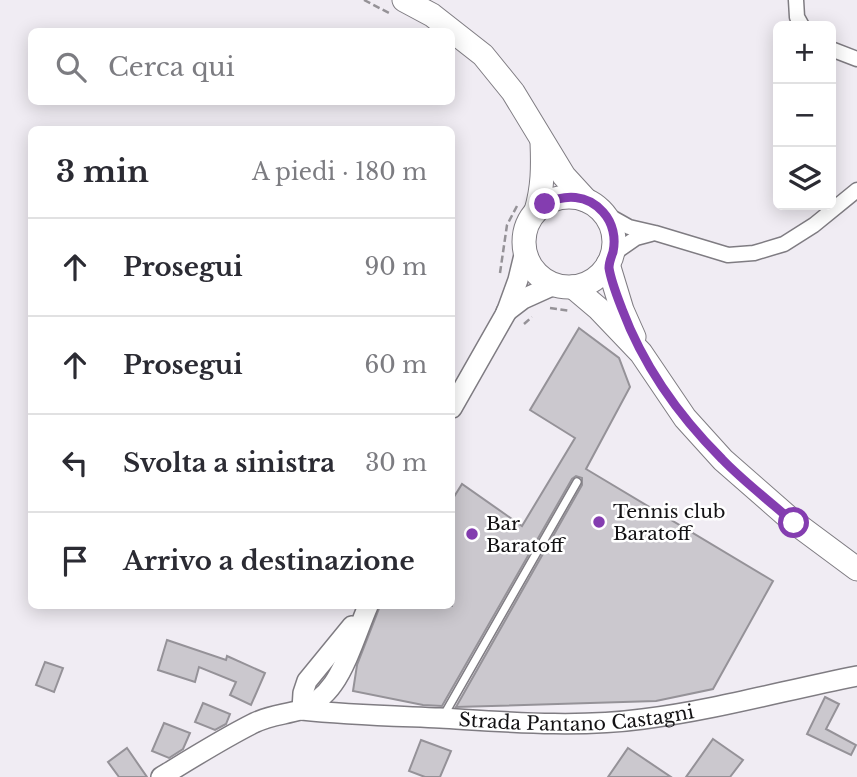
<!DOCTYPE html>
<html lang="it">
<head>
<meta charset="utf-8">
<style>
  body { margin:0; font-family:"Libre Baskerville",serif; background:#f7f7f7; color:#2b2b33 }
  .controls { position:absolute; right:21px; top:21px; display:grid; overflow:hidden; border-radius:10px; box-shadow:0 4px 18px #0003 }
  .controls button { width:63px; height:63px; display:grid; place-items:center; padding:0; border:0; border-bottom:2px solid #e1e1e2; background:#fff; color:#2b2b33; font:35px sans-serif }
  .stop { position:absolute; width:21px; height:21px; margin:-16px; border:5px solid #843db0; border-radius:50%; background:#fff }
  .stop.end { background:#843db0; border-color:#fff; box-shadow:0 2px 7px #0008 }
  .list { margin:0; padding:0; list-style:none }
  h2 { display:flex; justify-content:space-between; align-items:center; height:91px; margin:0; padding:0 28px; font-size:30px }
  h2 small { font-size:23px; font-weight:400; color:#7c7c81 }
  .list li { display:grid; grid-template-columns:46px 1fr auto; gap:21px; align-items:center; box-sizing:border-box; height:98px; padding:0 28px; border-top:2px solid #e1e1e2 }
  .list b { display:block; font-size:26px; white-space:nowrap }
  .list em { font-size:23px; font-style:normal; color:#7c7c81 }
  .icon { flex:none; width:38px; height:38px; fill:none; stroke:currentColor; stroke-width:2; stroke-linecap:round; stroke-linejoin:round }
  .map { position:relative; flex:none; width:857px; height:777px; overflow:hidden }
  .search { position:absolute; background:#fff; box-shadow:0 4px 18px #0003; left:28px; top:28px; width:427px; height:77px; display:flex; align-items:center; gap:18px; box-sizing:border-box; padding:0 24px; border-radius:10px; color:#7c7c81; font-size:26px }
  .panel { position:absolute; background:#fff; box-shadow:0 4px 18px #0003; left:28px; top:126px; width:427px; height:483px; border-radius:10px }
  .map>svg:first-child { display:block }
</style>
</head>
<body>
<div class="map">
<svg width="857" height="777" viewBox="0 0 857 777">
  <rect width="100%" height="100%" fill="#f0ecf3"/>
  <!-- building -->
  <g fill="#cbc8ce" stroke="#959298" stroke-width="2">
    <polygon points="579,328 619,358 630,387 586,469 773,581 713,689 656,701 456,707 582,485 582,478 576,476 572,479 442,706 423,705 353,691 357,665 380,606 452,606 452,500 462,484 522,526 575,438 530,410"/>
    <polygon points="167,640 226,660 227,656 265,673 251,705 230,695 236,682 199,667 195,682 158,670"/>
    <polygon points="45,662 63,668 54,692 36,685"/>
    <polygon points="825,697 839,704 826,729 856,745 851,755 807,734"/>
    <polygon points="203,703 230,714 226,724 215,730 195,722"/>
    <polygon points="164,723 190,733 183,749 169,758 152,751"/>
    <polygon points="713,739 743,760 730,777 686,777"/>
    <polygon points="421,740 451,751 440,777 425,777 409,771"/>
    <polygon points="127,748 147,777 119,777 108,762"/>
    <polygon points="628,748 671,777 608,777"/>
  </g>
  <g fill="none" stroke-linecap="round" stroke-linejoin="round">
    <defs>
      <polyline id="lane" points="444,715 577,482"/>
      <g id="street">
        <polyline points="796,0 797,17 802,26"/>
        <polyline points="831,49 857,59"/>
        <polyline points="604,213 629,227 655,233 728,255 754,253 784,244 814,225 857,190"/>
        <polyline points="613,254 636,238 651,234"/>
      </g>
      <g id="secondary">
        <polyline points="506,312 523,299 554,285"/>
        <polyline points="452,408 506,313 518,280 525,251"/>
        <path id="s1" d="M302,710C348,715 394,716 440,718C508,722 576,728 643,719C715,710 786,690 857,676"/>
        <polyline points="302,710 303,693 307,681 352,626"/>
        <path d="M161,777C192,758 222,739 254,723C271,715 283,715 300,710C312,707 326,694 333,684C348,663 358,629 368,606"/>
      </g>
      <g id="primary">
        <polyline points="404,0 432,15 483,55 513,92 564,176 586,200"/>
        <circle cx="569" cy="242" r="45"/>
        <path d="M536,211C543,187 543,167 542,142"/>
        <polyline points="608,264 622,310 634,337"/>
        <polyline points="573,287 599,309 641,353 685,418 723,460 795,523 857,569"/>
      </g>
    </defs>
    <!-- lane casing -->
    <use href="#lane" stroke="#7f7c82" stroke-width="10"/>
    <!-- street casing -->
    <use href="#street" stroke="#7f7c82" stroke-width="17"/>
    <!-- secondary casing -->
    <use href="#secondary" stroke="#7f7c82" stroke-width="22"/>
    <!-- primary casing -->
    <use href="#primary" stroke="#7f7c82" stroke-width="25"/>
    <!-- path -->
    <g stroke="#959297" stroke-width="2.5" stroke-dasharray="7 3.5" stroke-linecap="butt">
      <polyline points="364,0 389,13"/>
      <polyline points="500,273 507,225 517,206"/>
      <polyline points="550,308 570,311"/>
      <polyline points="524,324 532,317"/>
    </g>
    <!-- lane -->
    <use href="#lane" stroke="#fff" stroke-width="7"/>
    <!-- street -->
    <use href="#street" stroke="#fff" stroke-width="14"/>
    <!-- secondary -->
    <use href="#secondary" stroke="#fff" stroke-width="19"/>
    <!-- primary -->
    <use href="#primary" stroke="#fff" stroke-width="23"/>
  </g>
  <g fill="none" stroke-linecap="round" stroke-linejoin="round">
    <!-- route -->
    <path stroke="#843db0" stroke-width="9" d="M545,204C565,194 587,194 603,212C613,223 616,238 613,252C611,258 609,262 609,268C611,281 617,296 622,309C643,365 680,417 722,459C744,482 771,502 794,523"/>
  </g>
  <!-- markers -->
  <g fill="#843db0" stroke="#fff" stroke-width="2.5">
    <circle cx="599" cy="522" r="7"/>
    <circle cx="472" cy="534" r="7"/>
  </g>
  <g text-anchor="middle" stroke-width="5" stroke-linejoin="round" paint-order="stroke">
    <!-- poi labels -->
    <g font-size="19" fill="#131214" stroke="#fff" text-anchor="start">
      <text x="613" y="518">Tennis club<tspan x="613" dy="22">Baratoff</tspan></text>
      <text x="486" y="530">Bar<tspan x="486" dy="22">Baratoff</tspan></text>
    </g>
    <!-- street labels -->
    <g font-size="19" fill="#131214" stroke="#fff">
      <text dy="7" stroke="none"><textPath href="#s1" startOffset="275">Strada Pantano Castagni</textPath></text>
    </g>
  </g>
</svg>
<div class="controls">
<button>+</button>
<button>−</button>
<button><svg class="icon" aria-label="layers" viewBox="0 0 24 24"><path d="M12 4l9 5-9 5-9-5zM3 14l9 5 9-5"/></svg></button>
</div>
<div class="stop" style="left:794px;top:523px"></div>
<div class="stop end" style="left:545px;top:204px"></div>
<div class="search"><svg class="icon" aria-label="search" viewBox="0 0 24 24"><circle cx="10" cy="10" r="6"/><path d="M15 15l6 6"/></svg>Cerca qui</div>
<section class="panel">
<h2>3 min<small>A piedi · 180 m</small></h2>
<ul class="list">
<li><svg class="icon" aria-label="ahead" viewBox="0 0 24 24"><path d="M12 20V5M6 11l6-6 6 6"/></svg><div><b>Prosegui</b></div><em>90 m</em></li>
<li><svg class="icon" aria-label="ahead" viewBox="0 0 24 24"><path d="M12 20V5M6 11l6-6 6 6"/></svg><div><b>Prosegui</b></div><em>60 m</em></li>
<li><svg class="icon" aria-label="left" viewBox="0 0 24 24"><path d="M17 20v-9H6M10 6l-5 5 5 5"/></svg><div><b>Svolta a sinistra</b></div><em>30 m</em></li>
<li><svg class="icon" aria-label="arrive" viewBox="0 0 24 24"><path d="M6 21V4h12l-3 4 3 4H6"/></svg><div><b>Arrivo a destinazione</b></div></li>
</ul>
</section>
</div>
</body>
</html>
